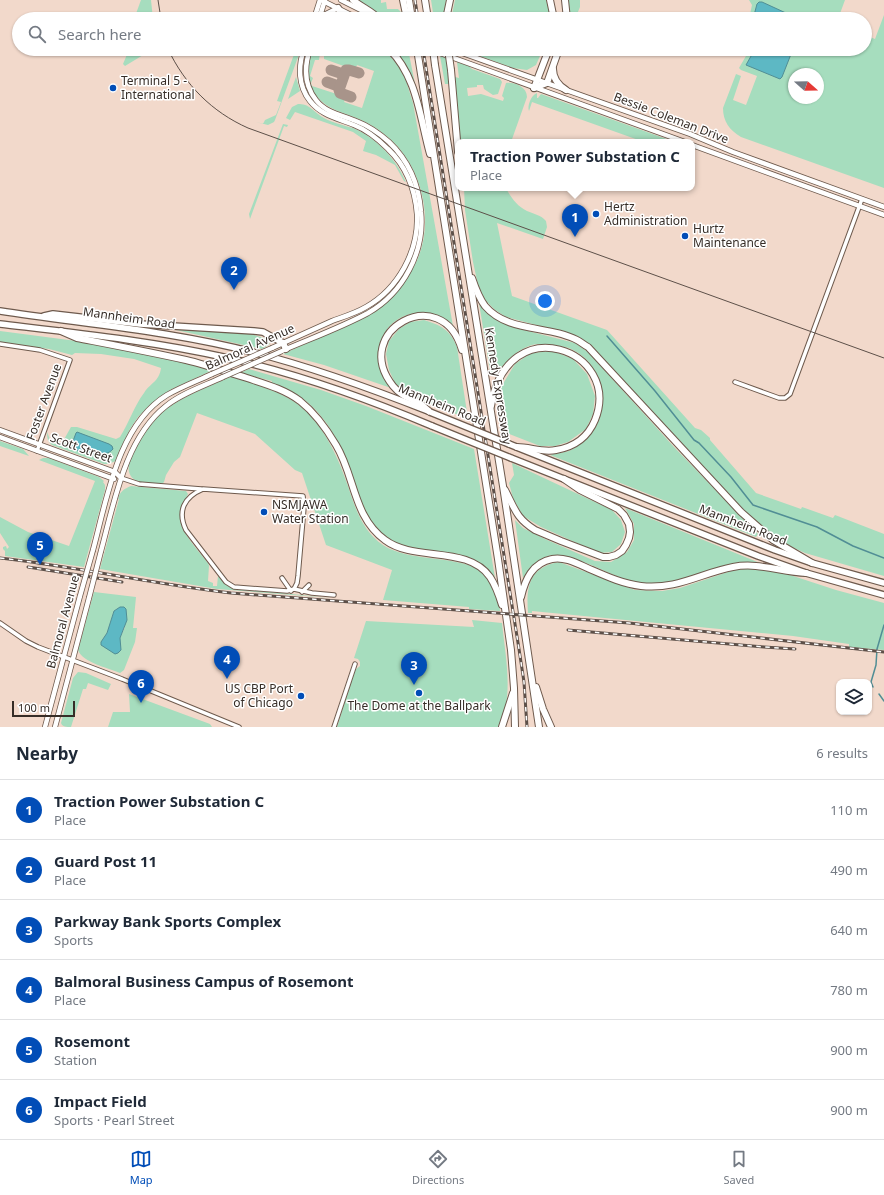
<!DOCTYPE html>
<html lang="en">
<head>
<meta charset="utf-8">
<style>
  body { margin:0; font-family:"Noto Sans",sans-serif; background:#f2f2f3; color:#1f2937 }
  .controls { position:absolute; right:12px; bottom:12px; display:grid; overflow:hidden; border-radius:8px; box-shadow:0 1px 3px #0004 }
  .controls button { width:36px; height:36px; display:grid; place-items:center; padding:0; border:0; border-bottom:1px solid #e0e1e3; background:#fff; color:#1f2937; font:20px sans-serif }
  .compass { position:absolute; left:788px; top:68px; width:36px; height:36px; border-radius:50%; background:#fff; box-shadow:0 1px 3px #0004; rotate:110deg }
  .scale { position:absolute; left:12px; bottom:10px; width:63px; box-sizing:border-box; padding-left:4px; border:2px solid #362d27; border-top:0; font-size:11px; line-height:14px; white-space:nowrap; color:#362d27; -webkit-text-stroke:3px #fff; paint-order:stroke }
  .you { position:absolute; left:545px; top:301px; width:14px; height:14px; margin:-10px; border:3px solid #fff; border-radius:50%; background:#1a73e8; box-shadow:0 0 0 6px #1a73e833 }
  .badge { display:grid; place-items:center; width:26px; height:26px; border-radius:50%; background:#014db7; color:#fff; font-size:13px; font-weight:700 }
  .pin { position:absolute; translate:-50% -33px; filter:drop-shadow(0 1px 2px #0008) }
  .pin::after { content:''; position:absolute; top:21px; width:14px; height:12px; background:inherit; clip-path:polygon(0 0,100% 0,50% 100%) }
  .popup { position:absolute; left:455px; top:139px; width:240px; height:52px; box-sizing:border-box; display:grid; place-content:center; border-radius:8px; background:#fff; filter:drop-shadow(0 1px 3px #0005); font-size:13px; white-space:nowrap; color:#747a83 }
  .popup b { font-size:15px; color:#1f2937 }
  .popup::after { content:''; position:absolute; left:50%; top:100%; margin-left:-8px; border:8px solid transparent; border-top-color:#fff }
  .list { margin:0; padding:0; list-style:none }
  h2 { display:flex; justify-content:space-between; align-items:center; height:52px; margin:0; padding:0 16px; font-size:17px }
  h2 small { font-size:13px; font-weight:400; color:#747a83 }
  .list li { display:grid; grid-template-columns:26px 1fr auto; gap:12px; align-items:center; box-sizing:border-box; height:60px; padding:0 16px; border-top:1px solid #e0e1e3 }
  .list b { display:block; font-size:15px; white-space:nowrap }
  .list p { margin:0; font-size:13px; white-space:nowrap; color:#747a83 }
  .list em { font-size:13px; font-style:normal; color:#747a83 }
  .icon { flex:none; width:22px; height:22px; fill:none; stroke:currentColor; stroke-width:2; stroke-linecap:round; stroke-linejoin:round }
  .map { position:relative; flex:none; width:884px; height:727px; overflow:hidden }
  .search { position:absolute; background:#fff; box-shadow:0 1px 3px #0004; left:12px; right:12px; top:12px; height:44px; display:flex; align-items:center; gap:10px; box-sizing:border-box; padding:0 14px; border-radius:22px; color:#747a83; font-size:15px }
  .sheet { height:412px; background:#fff }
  nav { display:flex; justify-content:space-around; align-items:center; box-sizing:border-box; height:56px; border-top:1px solid #e0e1e3; background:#fff; font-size:11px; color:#747a83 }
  nav a { display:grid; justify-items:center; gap:2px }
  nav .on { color:#014db7 }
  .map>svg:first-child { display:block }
</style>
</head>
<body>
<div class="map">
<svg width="884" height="727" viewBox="0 0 884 727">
  <rect width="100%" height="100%" fill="#f2d9cb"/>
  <!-- green -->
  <g fill="#a6ddbe" fill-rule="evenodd">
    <polygon points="141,0 151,0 153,19 134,19"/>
    <polygon points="357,0 381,0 381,3 386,2 387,9 398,9 401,12 402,19 386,19"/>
    <polygon points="431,0 446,0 443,19 434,19"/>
    <polygon points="455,0 546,0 549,9 550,19 451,19"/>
    <polygon points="568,0 580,0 580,7 575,19 570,19"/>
    <polygon points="749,0 845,0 838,19 749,19 752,5"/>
    <path d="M884,15V188L741,137C729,130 723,121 723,108L736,74L741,76L733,100L746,105L757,76L741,70L739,68L750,49H865V35L875,39ZM794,74H818V98H794Z"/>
    <polygon points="123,49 136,53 138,49 153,49 125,66 123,64 128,52"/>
    <polygon points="296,49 301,49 275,120 274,122 268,125 256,122 263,124 265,120 276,115 281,102 277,101"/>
    <path d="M321,49H384L403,71L413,103L453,326C426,300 381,314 379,353C379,366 385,377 391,388L324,365L283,354C307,343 331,332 354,320C362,316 372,313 379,308C385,304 390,296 395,290C400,285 405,280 409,274C436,237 427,180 398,147C388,136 375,126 361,120C345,113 328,110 316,96C306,83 307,68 311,53L313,51H316L320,53L319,60H315L310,76L313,78L311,83L312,86L346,97L344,102L362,108L374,71L357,65L355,70L324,59V54Z"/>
    <polygon points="393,49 408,49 415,84 407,68"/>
    <polygon points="460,49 543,49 536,65 527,70 513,68"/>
    <polygon points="440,56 447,58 450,84 445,84"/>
    <path d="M457,62L469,66L472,69L500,79L502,82L498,94L493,95L484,89L483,85H477V87L467,88L468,96L481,94L503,101L504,98L502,96L506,83C515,82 527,87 527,97L511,142H459L455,77L459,78Z"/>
    <polygon points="296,77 300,91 288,99"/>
    <path d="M537,93V98H538L541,94L675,142H644L532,102L529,111C527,106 531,95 537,93Z"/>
    <path d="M298,104C310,103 314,113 324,118C333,123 343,125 353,128C377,138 396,159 406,182L404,181L395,165L376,155L363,151L366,141L353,132L295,112L290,120L286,118L292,107Z"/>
    <polygon points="283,124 288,125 287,127 284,126 250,219 249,214"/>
    <path d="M464,188H506C511,198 517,206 527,211C534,214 541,215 546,221L547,227L543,239L497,223L512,296L607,330L695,428L701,430L710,438V440L756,493L801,509L802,507L833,518L835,515L884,534V576L805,553L785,544L765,530L722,489L588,343L574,335L566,333L506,317L495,310L485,300L478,285L473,262L465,210Z"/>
    <path d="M479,303L489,314L500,322L516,328L575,343L588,352L674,447L758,534L756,537L550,455C556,453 565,453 571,450C577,447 583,442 588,437C613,410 605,365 571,349C567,347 563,347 559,346C551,344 539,343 532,345C515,350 505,364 494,375L490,371Z"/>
    <path d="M424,320C441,325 450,330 457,347L468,419L407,394L395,383L389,370L386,354L389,341L399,329L410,322Z"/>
    <polygon points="167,328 248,333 264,338 270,344 262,349"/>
    <path d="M0,331L84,342L176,361L213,370L170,390L150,405L138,417L130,429L116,461L108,464H104L52,445C48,442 47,438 47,432L51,442L56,444L62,443L71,427H77L116,439L120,437C129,423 134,406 144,393C151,382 159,382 161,368L134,359L101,354L75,353L72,355L49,349L0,342Z"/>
    <polygon points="553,351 573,359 587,374 595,396 593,414 586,429 568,442 555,446 540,446 507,433 505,423 500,417 501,387 515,364 531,353"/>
    <path d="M249,369L321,390L366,406L474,449L495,578C488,570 481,563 471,559C443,546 405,557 382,534C365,517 362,503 354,481C343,449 329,418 302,398C293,392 281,388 271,384L272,381L240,373Z"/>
    <path d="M232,376C250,383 269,388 286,397C319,413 337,454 348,486C355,508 363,532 383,545C413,565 472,552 490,580C496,588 499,601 500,611L469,609V607L383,600L392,570L326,545L302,473L295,470L255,434L197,413L180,457L174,462L166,475L164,482L162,484C154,483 142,484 135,480C113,467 154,418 166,409C186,395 210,386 232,376Z"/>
    <polygon points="0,441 23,449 29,456 0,446"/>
    <polygon points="43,458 49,458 99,477 104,481 103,482 105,485 105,490 84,567 5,556 5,551 3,549 3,547 6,546 7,549 9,547 0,533 0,517 28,532 69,546 95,481 39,460"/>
    <polygon points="512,463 612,510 621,520 625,532 621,544 612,552 599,553 541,527 523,516 513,498 509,483 514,475"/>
    <path d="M131,486L186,491L188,494C185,501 180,507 180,515C179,531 199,551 208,563L209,566L208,581L213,583V586H217L218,576L228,586L233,588L331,598L217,589L100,569L119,499H118C120,491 124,489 131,486Z"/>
    <path d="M625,508L760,563C751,563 742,563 733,565C702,571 672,588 640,583C614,580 571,549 548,556C537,559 530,569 523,578L515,520L523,528L545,539L595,561L611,562L627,552L634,540V524Z"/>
    <path d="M559,562L635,590L662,591L680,588L731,571L743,569H757L770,570L784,573L836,590L884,603V650L849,647V644L793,636L542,612L532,611V613H528C526,587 529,567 559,562Z"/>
    <path d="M94,592L136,597L133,628H137L135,642L124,670L120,673C108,668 82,662 78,650ZM120,607L125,627L120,638V643L101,642L107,633L114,611Z"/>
    <path d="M472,620L502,623C505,654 515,699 498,727H337L355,670L360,666V662L358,659L354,658L366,621L474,627Z"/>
    <path d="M78,672L86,673L111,684L108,690L88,683L86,689H83L71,727C67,727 62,727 61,723L73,678Z"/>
    <polygon points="129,694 210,724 212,727 108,727 113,712 130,712"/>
  </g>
  <!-- water -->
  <g fill="#5db8c4" stroke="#518e95">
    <polygon points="759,2 762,2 799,19 753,19 757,4"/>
    <polygon points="755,49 793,49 782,77 780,79 746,65"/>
    <path d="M77,432L109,444L112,446L113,449C104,460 82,451 70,449L76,433Z"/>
    <polygon points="120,607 124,607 126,609 127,620 120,638 121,650 118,653 115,654 101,645 101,642 107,633 114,611"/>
  </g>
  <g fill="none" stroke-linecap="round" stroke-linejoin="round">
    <!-- stream -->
    <g stroke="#518e95" stroke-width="1.5">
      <polyline points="607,336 655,391 694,440 699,443 731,477 753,505 817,527 853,546 884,558"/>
      <polyline points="873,687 871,682 876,665 877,649 884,625"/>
      <polyline points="879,694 884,701"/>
    </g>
    <!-- taxiway -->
    <g stroke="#a8948a" stroke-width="11">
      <polyline points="331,70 343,74"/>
      <polyline points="327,82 338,86"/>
      <polyline points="351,97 340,93 339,90 346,70 349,70 359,73"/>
    </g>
    <defs>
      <g id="minor">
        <polyline points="0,344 40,350 70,360 37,451"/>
        <polyline points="735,382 779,398 785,398 790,394 862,199"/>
        <polyline points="121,478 139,484 201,489"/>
        <path d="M203,489L303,496L304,507L298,576L297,583L294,589L287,591L234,587L226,582L186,530C177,511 184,497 203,489Z"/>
        <polyline points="282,578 291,591"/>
        <polyline points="294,589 312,593 334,595"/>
        <polyline points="302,592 309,585"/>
        <polyline points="0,623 26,641 38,647 122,679 239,727"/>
        <polyline points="334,727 355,664"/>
      </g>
      <g id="tertiary">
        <polyline points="321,0 359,19"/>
        <polyline points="341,0 373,16"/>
        <polyline points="314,19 320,0"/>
        <polyline points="319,19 325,0"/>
        <polyline points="321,19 326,14 338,8"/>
        <polyline points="429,49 685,142"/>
        <polyline points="451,49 690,134 733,152 884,207"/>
        <polyline points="692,145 884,215"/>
        <path d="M272,348C292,339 312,330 332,321C343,317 356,313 366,307C398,289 419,251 417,214C415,189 406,166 388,149C378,139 367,130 354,125C337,118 321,115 310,101C298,86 298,66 304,49"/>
        <path d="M284,350C312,338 342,327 368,313C403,293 425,252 421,212C419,185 408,160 389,142C379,133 369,126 356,121C342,115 326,113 316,100C304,85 304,67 310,49"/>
        <polyline points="0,430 115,472 121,478"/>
        <polyline points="0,437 114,479"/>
        <path d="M93,550C107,498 118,425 167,395C181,387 197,381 212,374"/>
        <path d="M101,551C114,503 125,438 166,406C182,393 204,386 223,377"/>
        <polyline points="45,727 80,596"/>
        <polyline points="55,727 89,598"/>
      </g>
      <g id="primary">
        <path d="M0,311C85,324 172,331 256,353C315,368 372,389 428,411"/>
        <polyline points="44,316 53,314 140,324 254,331 263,332 283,343"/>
        <path d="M0,324C76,333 153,341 228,358C298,374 366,398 432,426"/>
        <polyline points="509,444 775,550 812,563 884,583"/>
        <polyline points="511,458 758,556 806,573 884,595"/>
      </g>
      <polyline id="trunk" points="283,343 286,349"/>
      <g id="motorway">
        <path d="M353,0C361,7 372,11 379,19"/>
        <polyline points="403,0 407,19"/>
        <polyline points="409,0 412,19"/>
        <polyline points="425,0 428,19"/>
        <polyline points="550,0 554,19"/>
        <polyline points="565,0 567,19"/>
        <polyline points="338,8 343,17 345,19"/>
        <polyline points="446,19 450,0"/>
        <path d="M389,49C417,76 420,118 430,154"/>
        <polyline points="417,49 498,559 511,650 514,688 515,727"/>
        <polyline points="435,65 503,486 539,727"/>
        <path d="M553,69C553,79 558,85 566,90"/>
        <polyline points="451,70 458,152"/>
        <polyline points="534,88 547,83 559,49"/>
        <polyline points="534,88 549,49"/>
        <path d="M472,278C475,287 479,298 485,306C508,333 549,325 577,340C581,342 584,345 588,347L741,512L773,540L812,563"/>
        <path d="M61,331L77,338C113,345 150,352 186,360C207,365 227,372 247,378C265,384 284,389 300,401C315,413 326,428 336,445C355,476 353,517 385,540C414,562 468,545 490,577C496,586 499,595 502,605"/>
        <path d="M491,406C507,307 623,350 595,420C588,437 574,447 556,450C543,453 530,447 517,447"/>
        <path d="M430,412C426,409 422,405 418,402C409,398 400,395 393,386C349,331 442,280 462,350"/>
        <path d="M505,490C515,509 516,518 535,530L561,541L603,557H609L616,555L622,551L626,545L629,538L630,532L629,524L624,515L618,509L580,490L564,479"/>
        <path d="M521,597C525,580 532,563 552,559C565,556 580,565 592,570C608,577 624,584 641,586C677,590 701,573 733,567C758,562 781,572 806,573"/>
        <polyline points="536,687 543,709 551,727"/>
        <polyline points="502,727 513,693"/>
      </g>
    </defs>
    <!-- minor casing -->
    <use href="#minor" stroke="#6e5a4d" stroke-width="5.5"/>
    <!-- tertiary casing -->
    <use href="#tertiary" stroke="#6e5a4d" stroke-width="6"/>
    <!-- primary casing -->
    <use href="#primary" stroke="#6e5a4d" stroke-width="8"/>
    <!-- trunk casing -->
    <use href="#trunk" stroke="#6e5a4d" stroke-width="8"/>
    <!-- motorway casing -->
    <use href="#motorway" stroke="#6e5a4d" stroke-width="8"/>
    <!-- minor -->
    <use href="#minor" stroke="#fff" stroke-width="3.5"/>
    <!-- tertiary -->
    <use href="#tertiary" stroke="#fff" stroke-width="4.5"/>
    <!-- primary -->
    <use href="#primary" stroke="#fff" stroke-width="5.5"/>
    <!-- trunk -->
    <use href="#trunk" stroke="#fff" stroke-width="6"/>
    <!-- motorway -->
    <use href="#motorway" stroke="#fff" stroke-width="6"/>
    <!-- tram -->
    <g stroke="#5d5049" stroke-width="1">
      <polyline points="158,0 161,19"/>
      <path d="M168,49C185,85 212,112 248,128L884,358"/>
    </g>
    <defs>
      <g id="rail">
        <polyline points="415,0 418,19"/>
        <polyline points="423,49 519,649 524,682 527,727"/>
        <path d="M0,558C78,567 154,584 231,593L629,623L884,652"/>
        <polyline points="28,567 122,582"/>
        <polyline points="568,630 764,647 795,649"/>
      </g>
    </defs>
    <!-- rail casing -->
    <use href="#rail" stroke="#5d5049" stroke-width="3"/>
    <!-- rail -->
    <use href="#rail" stroke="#fff" stroke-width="1.5" stroke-dasharray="4.5" stroke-linecap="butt"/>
    <defs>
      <g id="tertiary-bridge">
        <polyline points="212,374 272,348"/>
        <polyline points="223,377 282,351"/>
        <polyline points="80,596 93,550"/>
        <polyline points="89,598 101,551"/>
      </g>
      <g id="primary-bridge">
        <polyline points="430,412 509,444"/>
        <polyline points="432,426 511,458"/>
      </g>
      <g id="motorway-bridge">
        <polyline points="433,49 435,65"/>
        <polyline points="448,49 451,70"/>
      </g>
    </defs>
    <!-- tertiary-bridge casing -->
    <use href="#tertiary-bridge" stroke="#6e5a4d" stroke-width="6" stroke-linecap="butt"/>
    <!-- primary-bridge casing -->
    <use href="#primary-bridge" stroke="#6e5a4d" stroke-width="8" stroke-linecap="butt"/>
    <!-- motorway-bridge casing -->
    <use href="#motorway-bridge" stroke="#6e5a4d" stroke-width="8" stroke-linecap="butt"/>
    <!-- tertiary-bridge -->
    <use href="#tertiary-bridge" stroke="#fff" stroke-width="4.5"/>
    <!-- primary-bridge -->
    <use href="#primary-bridge" stroke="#fff" stroke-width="5.5"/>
    <!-- motorway-bridge -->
    <use href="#motorway-bridge" stroke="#fff" stroke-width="6"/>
  </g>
  <!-- markers -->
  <g fill="#014db7" stroke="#fff" stroke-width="1.5">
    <circle cx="113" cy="88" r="4"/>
    <circle cx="596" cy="214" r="4"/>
    <circle cx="685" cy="236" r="4"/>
    <circle cx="264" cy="512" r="4"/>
    <circle cx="419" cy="693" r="4"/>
    <circle cx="301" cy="696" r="4"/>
  </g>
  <g text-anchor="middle" stroke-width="3" stroke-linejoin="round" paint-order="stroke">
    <!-- poi labels -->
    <g font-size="12" fill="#362d27" stroke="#fff" text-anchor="start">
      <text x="121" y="85">Terminal 5 -<tspan x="121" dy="14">International</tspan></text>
      <text x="604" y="211">Hertz<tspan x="604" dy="14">Administration</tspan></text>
      <text x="693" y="233">Hurtz<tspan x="693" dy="14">Maintenance</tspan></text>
      <text x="272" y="509">NSMJAWA<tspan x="272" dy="14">Water Station</tspan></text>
      <text x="293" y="693" text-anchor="end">US CBP Port<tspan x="293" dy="14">of Chicago</tspan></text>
      <text x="419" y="710" text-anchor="middle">The Dome at the Ballpark</text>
    </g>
    <!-- street labels -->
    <g font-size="12" fill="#362d27" stroke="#fff">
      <text transform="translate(671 118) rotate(21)" y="4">Bessie Coleman Drive</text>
      <text transform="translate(129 318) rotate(8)" y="4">Mannheim Road</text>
      <text transform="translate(250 347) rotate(-24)" y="4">Balmoral Avenue</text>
      <text transform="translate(498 386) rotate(81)" y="4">Kennedy Expressway</text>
      <text transform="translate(44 402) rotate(-70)" y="4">Foster Avenue</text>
      <text transform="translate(442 405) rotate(22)" y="4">Mannheim Road</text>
      <text transform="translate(81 448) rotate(20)" y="4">Scott Street</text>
      <text transform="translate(743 525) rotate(21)" y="4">Mannheim Road</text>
      <text transform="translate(63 622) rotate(-75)" y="4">Balmoral Avenue</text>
    </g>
  </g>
</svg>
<div class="controls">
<button><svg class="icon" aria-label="layers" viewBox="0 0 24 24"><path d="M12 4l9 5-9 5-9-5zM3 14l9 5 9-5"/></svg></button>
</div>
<svg class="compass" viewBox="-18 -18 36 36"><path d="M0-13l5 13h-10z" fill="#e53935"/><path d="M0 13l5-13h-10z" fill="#747a83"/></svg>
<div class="scale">100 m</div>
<div class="you"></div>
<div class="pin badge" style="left:575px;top:237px">1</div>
<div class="popup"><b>Traction Power Substation C</b>Place</div>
<div class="pin badge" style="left:234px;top:290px">2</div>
<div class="pin badge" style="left:414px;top:685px">3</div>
<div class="pin badge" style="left:227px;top:679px">4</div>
<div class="pin badge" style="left:40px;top:565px">5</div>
<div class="pin badge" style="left:141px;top:703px">6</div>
<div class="search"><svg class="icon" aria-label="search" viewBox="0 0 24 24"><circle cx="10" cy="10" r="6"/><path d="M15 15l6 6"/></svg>Search here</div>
</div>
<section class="sheet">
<h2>Nearby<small>6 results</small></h2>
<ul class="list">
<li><span class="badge">1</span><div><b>Traction Power Substation C</b><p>Place</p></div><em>110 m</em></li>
<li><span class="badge">2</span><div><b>Guard Post 11</b><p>Place</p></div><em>490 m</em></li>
<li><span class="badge">3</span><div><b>Parkway Bank Sports Complex</b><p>Sports</p></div><em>640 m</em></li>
<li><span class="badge">4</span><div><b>Balmoral Business Campus of Rosemont</b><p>Place</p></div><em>780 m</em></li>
<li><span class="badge">5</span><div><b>Rosemont</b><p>Station</p></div><em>900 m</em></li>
<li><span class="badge">6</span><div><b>Impact Field</b><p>Sports · Pearl Street</p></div><em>900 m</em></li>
</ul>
</section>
<nav>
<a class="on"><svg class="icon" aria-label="map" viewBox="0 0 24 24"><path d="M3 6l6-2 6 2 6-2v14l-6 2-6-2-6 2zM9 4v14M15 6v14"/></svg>Map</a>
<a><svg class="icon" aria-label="directions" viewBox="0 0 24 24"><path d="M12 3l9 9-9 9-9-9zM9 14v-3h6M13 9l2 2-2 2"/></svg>Directions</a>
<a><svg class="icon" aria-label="saved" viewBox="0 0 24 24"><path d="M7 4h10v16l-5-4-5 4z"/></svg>Saved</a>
</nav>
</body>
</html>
